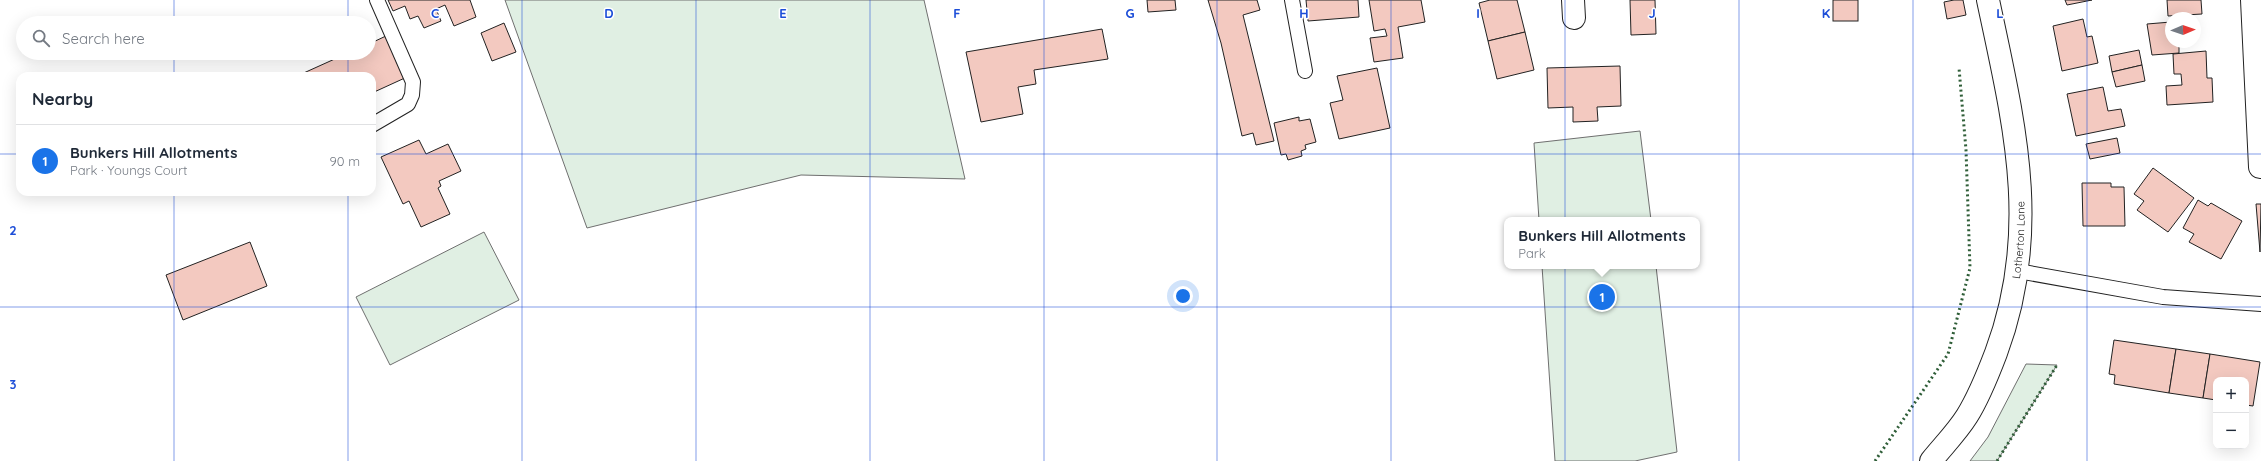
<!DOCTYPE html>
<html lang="en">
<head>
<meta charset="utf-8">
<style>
  body { margin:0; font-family:Quicksand,sans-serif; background:#f6f6f7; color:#1f2937 }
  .controls { position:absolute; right:12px; bottom:12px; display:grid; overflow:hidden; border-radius:8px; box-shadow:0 4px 16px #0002 }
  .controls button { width:36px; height:36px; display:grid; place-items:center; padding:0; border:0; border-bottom:1px solid #e0e1e3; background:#fff; color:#1f2937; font:20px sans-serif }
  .compass { position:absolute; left:2165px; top:12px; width:36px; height:36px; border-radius:50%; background:#fff; box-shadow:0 4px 16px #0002; rotate:88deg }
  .you { position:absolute; left:1183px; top:296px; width:14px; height:14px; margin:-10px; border:3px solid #fff; border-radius:50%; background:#1a73e8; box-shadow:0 0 0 6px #1a73e833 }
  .badge { display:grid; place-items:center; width:26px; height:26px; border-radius:50%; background:#1a73e8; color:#fff; font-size:13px; font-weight:700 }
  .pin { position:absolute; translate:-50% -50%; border:2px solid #fff; box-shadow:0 1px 4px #0006 }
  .popup { position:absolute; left:1504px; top:217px; width:196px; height:52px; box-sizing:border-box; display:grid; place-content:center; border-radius:8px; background:#fff; filter:drop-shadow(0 1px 3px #0005); font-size:13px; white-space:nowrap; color:#747a83 }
  .popup b { font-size:15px; color:#1f2937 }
  .popup::after { content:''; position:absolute; left:50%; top:100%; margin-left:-8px; border:8px solid transparent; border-top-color:#fff }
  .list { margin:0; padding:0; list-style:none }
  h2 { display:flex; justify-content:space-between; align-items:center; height:52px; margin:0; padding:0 16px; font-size:17px }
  h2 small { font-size:13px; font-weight:400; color:#747a83 }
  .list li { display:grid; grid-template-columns:26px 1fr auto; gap:12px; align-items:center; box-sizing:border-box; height:72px; padding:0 16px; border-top:1px solid #e0e1e3 }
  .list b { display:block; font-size:15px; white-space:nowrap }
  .list p { margin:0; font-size:13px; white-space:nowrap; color:#747a83 }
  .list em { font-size:13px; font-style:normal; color:#747a83 }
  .icon { flex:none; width:22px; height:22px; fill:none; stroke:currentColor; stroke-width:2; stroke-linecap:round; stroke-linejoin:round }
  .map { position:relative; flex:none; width:2261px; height:461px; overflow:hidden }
  .search { position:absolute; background:#fff; box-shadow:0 4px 16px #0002; left:16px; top:16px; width:360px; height:44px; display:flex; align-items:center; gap:10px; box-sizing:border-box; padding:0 14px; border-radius:22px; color:#747a83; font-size:15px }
  .panel { position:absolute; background:#fff; box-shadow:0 4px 16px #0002; left:16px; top:72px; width:360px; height:124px; border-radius:12px }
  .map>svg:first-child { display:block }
</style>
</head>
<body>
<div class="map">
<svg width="2261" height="461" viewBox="0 0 2261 461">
  <rect width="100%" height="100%" fill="#fff"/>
  <!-- green -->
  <g fill="#e0efe3" stroke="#6f6f6f">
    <polygon points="505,0 924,0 965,179 801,175 587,228"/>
    <polygon points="1640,131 1651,220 1539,220 1534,143"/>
    <polygon points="484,232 519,300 390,365 356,297"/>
    <polygon points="1542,266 1656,266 1677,452 1635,461 1555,461"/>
    <polygon points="2026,364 2057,365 1997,461 1970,461 1988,437"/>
  </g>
  <!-- building -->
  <g fill="#f3c9c0" stroke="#222">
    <polygon points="388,0 470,0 476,17 454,26 445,5 436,9 441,21 424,28 418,16 410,19 405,6 393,11"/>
    <polygon points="1147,0 1175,0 1176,10 1148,12"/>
    <polygon points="1208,0 1257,0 1260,10 1243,15 1274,141 1256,145 1253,133 1242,136 1221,43"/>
    <polygon points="1306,0 1358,0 1359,17 1308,21"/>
    <polygon points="1369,0 1421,0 1425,22 1398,27 1403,58 1374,62 1370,38 1387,36 1385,29 1374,31"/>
    <polygon points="1490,0 1517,0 1525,32 1488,41 1479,3"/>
    <polygon points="1630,0 1655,0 1656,34 1631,35"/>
    <rect x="1833" y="0" width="25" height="21"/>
    <polygon points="1954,0 1963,0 1966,15 1947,19 1944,2"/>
    <polygon points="2065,0 2092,0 2067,5"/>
    <polygon points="2167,0 2201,0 2202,14 2168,16"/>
    <polygon points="2083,19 2087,37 2092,36 2098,63 2062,71 2053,26"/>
    <polygon points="2171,22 2171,42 2179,42 2179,53 2152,55 2147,24"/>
    <polygon points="504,23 516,52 492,61 481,33"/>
    <polygon points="1102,29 1108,59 1034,70 1036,84 1018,87 1023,114 981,122 966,52"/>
    <polygon points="1525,32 1534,70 1497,79 1488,41"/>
    <polygon points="388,35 407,77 372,93 372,76 297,76 348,53 369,53 369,44"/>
    <polygon points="2139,50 2142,65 2112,72 2109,56"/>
    <polygon points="2206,51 2207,78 2212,78 2213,102 2167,105 2166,86 2182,85 2181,74 2174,74 2173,54"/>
    <polygon points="2142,65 2145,81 2116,87 2112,72"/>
    <polygon points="1620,66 1621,106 1597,107 1598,121 1573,122 1573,107 1548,108 1547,68"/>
    <polygon points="1377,68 1390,128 1339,139 1330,103 1343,100 1337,76"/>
    <polygon points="2103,87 2108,111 2121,109 2125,126 2076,136 2067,94"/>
    <polygon points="1299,117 1299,121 1310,119 1316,142 1305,145 1306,149 1301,151 1302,156 1288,160 1286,154 1281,155 1274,123"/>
    <polygon points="2117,138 2120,153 2090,159 2086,144"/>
    <polygon points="419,140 426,154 448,144 461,171 439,181 441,186 438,188 450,214 421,227 409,201 403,204 381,157"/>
    <polygon points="2153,168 2194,198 2168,232 2137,210 2144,201 2134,194"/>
    <polygon points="2082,183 2111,183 2111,187 2124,187 2125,226 2083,226"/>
    <polygon points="2198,200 2208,206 2211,203 2242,221 2221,259 2189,242 2194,234 2183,228"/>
    <polygon points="2256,204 2261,204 2260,252"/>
    <polygon points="250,242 267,286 183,320 166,275"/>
    <polygon points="2114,340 2176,349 2169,393 2114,384 2115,375 2109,374"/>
    <polygon points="2176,349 2210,354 2203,398 2169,393"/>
    <polygon points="2210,354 2260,362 2253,406 2246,405 2246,380 2216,380 2216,400 2203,398"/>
  </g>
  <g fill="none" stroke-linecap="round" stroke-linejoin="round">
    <defs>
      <g id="service">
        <polyline points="1292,0 1305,71"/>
        <polyline points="372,125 408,104 412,95 413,82 377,0"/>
        <polyline points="2018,271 2163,297 2261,304"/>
      </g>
      <g id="minor">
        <polyline points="1573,0 1574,18"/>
        <polyline points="2252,0 2260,167"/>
        <path id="s1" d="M1931,461C1943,446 1957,432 1967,416C1979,397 1988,374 1996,353C2042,230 2014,123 1988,0"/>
      </g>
    </defs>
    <!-- service casing -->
    <use href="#service" stroke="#222" stroke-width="16"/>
    <!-- minor casing -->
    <use href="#minor" stroke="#222" stroke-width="24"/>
    <!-- service -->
    <use href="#service" stroke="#fff" stroke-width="14"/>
    <!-- minor -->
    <use href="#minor" stroke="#fff" stroke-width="22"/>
    <!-- hedge -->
    <g stroke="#2f5e38" stroke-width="3" stroke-dasharray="2 3" stroke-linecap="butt">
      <polyline points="1875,461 1948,354 1970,268 1966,150 1959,68"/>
      <polyline points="1997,461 2057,365"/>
    </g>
  </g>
  <!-- grid -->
  <path fill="none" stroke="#1d4ed8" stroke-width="1" stroke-opacity="0.55" d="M174,0V23M348,0V23M522,0V461M696,0V461M870,0V461M1044,0V461M1217,0V461M1391,0V461M1565,0V461M1739,0V461M1913,0V461M2087,0V461M174,53V76M348,53V76M0,154H20M372,154H2261M174,192V461M348,192V461M0,307H2261"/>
  <g text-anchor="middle" stroke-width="3" stroke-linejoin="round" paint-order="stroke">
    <!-- street labels -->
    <g font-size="11" fill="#222" stroke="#fff">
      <text dy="4" stroke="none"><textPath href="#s1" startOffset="243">Lotherton Lane</textPath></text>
    </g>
  </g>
  <g font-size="13" text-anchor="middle" font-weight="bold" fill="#1d4ed8" stroke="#fff" stroke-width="3" stroke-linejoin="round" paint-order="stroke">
    <text x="435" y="18">C</text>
    <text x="609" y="18">D</text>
    <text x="783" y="18">E</text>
    <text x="957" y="18">F</text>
    <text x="1130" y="18">G</text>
    <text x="1304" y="18">H</text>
    <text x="1478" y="18">I</text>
    <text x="1652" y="18">J</text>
    <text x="1826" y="18">K</text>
    <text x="2000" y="18">L</text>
    <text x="13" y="235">2</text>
    <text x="13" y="389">3</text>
  </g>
</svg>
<div class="controls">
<button>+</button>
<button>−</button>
</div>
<svg class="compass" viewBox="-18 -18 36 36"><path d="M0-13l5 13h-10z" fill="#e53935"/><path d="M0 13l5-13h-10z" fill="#747a83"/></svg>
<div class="you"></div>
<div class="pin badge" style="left:1602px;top:297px">1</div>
<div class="popup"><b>Bunkers Hill Allotments</b>Park</div>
<div class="search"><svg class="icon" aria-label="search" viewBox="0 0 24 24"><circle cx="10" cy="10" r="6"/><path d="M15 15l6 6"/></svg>Search here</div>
<section class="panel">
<h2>Nearby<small></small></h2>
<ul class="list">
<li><span class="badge">1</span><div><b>Bunkers Hill Allotments</b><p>Park · Youngs Court</p></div><em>90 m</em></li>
</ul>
</section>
</div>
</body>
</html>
